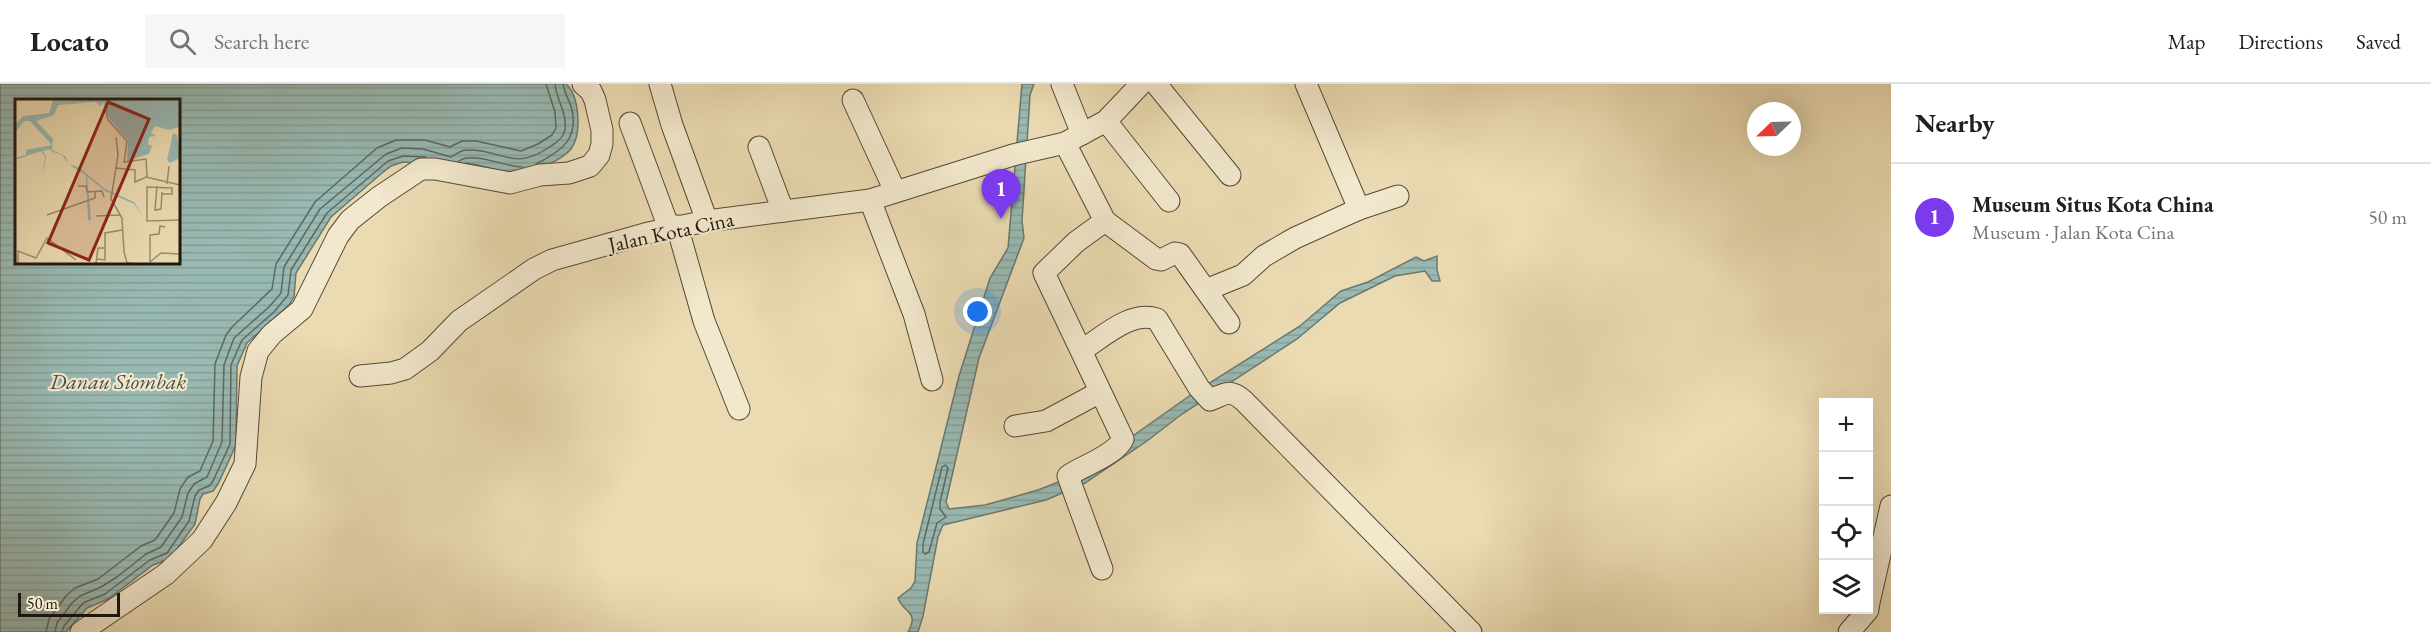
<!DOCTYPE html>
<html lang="en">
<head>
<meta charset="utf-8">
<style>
  body { margin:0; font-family:"EB Garamond",serif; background:#f6f6f6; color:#202124 }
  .controls { position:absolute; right:18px; bottom:18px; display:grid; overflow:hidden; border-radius:0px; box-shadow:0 6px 24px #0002 }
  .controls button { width:54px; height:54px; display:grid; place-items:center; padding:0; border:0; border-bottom:2px solid #e0e0e0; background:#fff; color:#202124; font:30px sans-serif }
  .compass { position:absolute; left:1747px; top:18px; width:54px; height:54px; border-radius:50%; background:#fff; box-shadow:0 6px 24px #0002; rotate:247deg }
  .scale { position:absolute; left:18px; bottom:15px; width:102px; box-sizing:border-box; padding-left:6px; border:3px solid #211710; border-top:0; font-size:16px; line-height:21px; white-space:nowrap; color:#211710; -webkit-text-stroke:4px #f2e8cd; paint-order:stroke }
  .you { position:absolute; left:978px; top:228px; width:21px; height:21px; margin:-15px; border:4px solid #fff; border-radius:50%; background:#1a73e8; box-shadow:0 0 0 9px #1a73e833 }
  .badge { display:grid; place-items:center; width:39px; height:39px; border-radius:50%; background:#7c3aed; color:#fff; font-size:20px; font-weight:700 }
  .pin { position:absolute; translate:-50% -50px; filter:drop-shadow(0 2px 3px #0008) }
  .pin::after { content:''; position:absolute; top:32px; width:21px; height:18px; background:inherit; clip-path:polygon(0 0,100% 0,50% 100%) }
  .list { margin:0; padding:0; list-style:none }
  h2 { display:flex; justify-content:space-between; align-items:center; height:78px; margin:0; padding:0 24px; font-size:26px }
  h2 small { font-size:20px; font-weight:400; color:#757577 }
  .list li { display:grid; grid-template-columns:39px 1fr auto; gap:18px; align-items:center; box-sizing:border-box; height:108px; padding:0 24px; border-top:2px solid #e0e0e0 }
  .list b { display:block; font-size:22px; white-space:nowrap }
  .list p { margin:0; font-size:20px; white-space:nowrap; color:#757577 }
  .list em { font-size:20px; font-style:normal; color:#757577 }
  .icon { flex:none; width:33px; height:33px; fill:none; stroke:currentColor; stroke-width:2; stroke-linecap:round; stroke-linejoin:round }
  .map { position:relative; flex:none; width:1891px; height:548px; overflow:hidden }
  header { display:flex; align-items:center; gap:36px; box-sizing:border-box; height:84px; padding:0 30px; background:#fff; border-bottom:2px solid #e0e0e0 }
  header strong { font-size:28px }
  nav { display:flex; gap:33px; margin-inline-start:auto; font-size:21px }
  .search { width:420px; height:54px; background:#f6f6f6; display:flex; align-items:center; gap:15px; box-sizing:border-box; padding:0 21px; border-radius:0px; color:#757577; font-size:22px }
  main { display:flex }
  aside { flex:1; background:#fff }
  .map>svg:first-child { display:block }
</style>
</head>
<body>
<header>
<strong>Locato</strong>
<div class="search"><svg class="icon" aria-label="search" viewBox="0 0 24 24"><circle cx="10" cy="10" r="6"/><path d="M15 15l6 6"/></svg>Search here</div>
<nav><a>Map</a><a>Directions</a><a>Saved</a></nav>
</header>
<main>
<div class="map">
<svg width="1891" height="548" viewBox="0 0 1891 548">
  <defs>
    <pattern id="water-rules" width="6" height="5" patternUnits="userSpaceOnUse" patternTransform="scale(1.5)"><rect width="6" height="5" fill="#99bab3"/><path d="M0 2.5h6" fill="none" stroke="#849f99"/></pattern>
  </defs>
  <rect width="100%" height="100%" fill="#ebdbb2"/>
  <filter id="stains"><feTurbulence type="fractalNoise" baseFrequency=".00333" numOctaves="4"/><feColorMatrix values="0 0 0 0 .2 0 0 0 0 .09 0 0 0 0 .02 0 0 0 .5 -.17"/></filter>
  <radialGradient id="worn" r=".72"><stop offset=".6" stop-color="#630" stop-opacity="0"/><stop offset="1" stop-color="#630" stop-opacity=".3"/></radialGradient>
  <!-- water -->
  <g fill="url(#water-rules)" stroke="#697972" stroke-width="1.5" fill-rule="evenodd">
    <path d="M0,0H566C576,9 578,26 578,39C578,48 576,58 571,65C563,75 534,89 521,89C503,90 485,81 466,79L462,83L403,78L391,82L382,89L331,133L296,189L294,213L289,221L247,259L237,282L236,361L218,400L213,407L203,410L200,415L195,440L172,472L167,476L153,481L108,515L87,524L66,548H0ZM16,16H178V178H16Z"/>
    <path d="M1022,0H1034L1030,11L1022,137L1024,154L979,274L946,418L949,425L985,421L1038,406L1079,390L1192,310L1300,242L1341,207L1368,198L1416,173L1424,177L1437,172V186L1440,197H1432L1425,187L1395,192L1340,219L1297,255L1182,330L1147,357L1085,399L1046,416L943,441L938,453L923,532L918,548H908C920,527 903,529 898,514L911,504L915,497L917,459L959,292L990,194L1008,164Z"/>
  </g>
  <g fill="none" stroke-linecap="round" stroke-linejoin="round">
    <!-- shore -->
    <g stroke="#5d6862" stroke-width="1.5">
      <path d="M459,77C473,67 505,83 523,83"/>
      <path d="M536,80C562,67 580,54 571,22C568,15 564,7 563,0"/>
      <polygon points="945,381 948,384 940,418 940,425 946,433 937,439 929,468 925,470 923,468 923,460 942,383"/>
      <polyline points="46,548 49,535 66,512 75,504 98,495 141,462 155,456 174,429 180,405 188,393 200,387 213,357 215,280 226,251 232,243 272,205 276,180 315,118 377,64 396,56 425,56 450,63 462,57 476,57 521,67 538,60 552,51 556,44 555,28 546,0"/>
      <path d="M55,548L57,539L72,519L80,512L101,503L117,493L146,470L161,463L182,433L188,409L194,400L207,393L222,358L224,281L234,254L269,223L281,209L284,183L320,125L386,70L402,64L423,65L451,73C456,70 461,66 467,66C505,65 512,89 551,62C558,58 564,53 565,45C567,28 556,15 555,0"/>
      <polyline points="62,548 64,542 83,519 105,510 150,476 167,469 189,437 195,412 199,406 209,402 213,397 230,360 231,281 242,256 274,228 288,211 291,186 327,129 388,77 403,72 426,73"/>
    </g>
    <defs>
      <g id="minor">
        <polyline points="660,0 672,41 707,137"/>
        <polyline points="1062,0 1082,50"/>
        <polyline points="1156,0 1230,91"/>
        <polyline points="1306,0 1359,125"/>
        <polyline points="853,16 895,107"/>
        <polyline points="1106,37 1169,117"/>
        <polyline points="630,39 669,144"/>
        <polyline points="1065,59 1105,137 1156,175 1161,176 1175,169 1180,170 1229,239"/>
        <polyline points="759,63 783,127"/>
        <polyline points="870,116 914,230 932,296"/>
        <polyline points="677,142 704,237 739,325"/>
        <polyline points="1206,206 1243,191 1264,172 1295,154 1359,125 1398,112"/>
        <path d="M1082,266C1103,253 1131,226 1157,235L1199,304L1210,316C1226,310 1229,304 1244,317L1471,548"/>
        <polyline points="360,292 391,289 405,285 430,267 459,237 534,185 552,176 648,149 707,137 870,116 1013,71 1065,59 1106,37 1141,0"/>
        <polyline points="1015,342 1046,337 1100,308"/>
        <path d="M1102,485L1068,392C1082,382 1116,371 1123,355L1044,189L1076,158L1105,137"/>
        <polyline points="1868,523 1891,422"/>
        <polyline points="81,548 166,490 202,456 226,419 245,380 251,293 258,267 272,250 302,225 338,152 350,136 379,113 421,85 435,85 510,99 540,91 569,89 590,82 599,71 602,60 602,46 595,16 591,7 583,0"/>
        <polyline points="1849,548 1868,526"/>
      </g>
    </defs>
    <!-- minor casing -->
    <use href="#minor" stroke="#544838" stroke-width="23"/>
    <!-- minor -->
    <use href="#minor" stroke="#f2e8cd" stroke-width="21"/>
  </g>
  <g text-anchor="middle" stroke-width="4.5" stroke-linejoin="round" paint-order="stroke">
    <!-- street labels -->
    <g font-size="21" fill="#211710" stroke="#f2e8cd">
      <text transform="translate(671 148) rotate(-12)" y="7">Jalan Kota Cina</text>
    </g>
    <!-- water labels -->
    <g font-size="22" font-style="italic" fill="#4b5049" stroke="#f2e8cd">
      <text x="118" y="305">Danau Siombak</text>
    </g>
  </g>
  <!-- overview -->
  <g transform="translate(15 15)">
    <rect width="165" height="165" fill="#ebdbb2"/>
    <path d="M38,1H165V28L154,31L140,27L136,34L141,37L134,38L133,45L137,47L134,55L112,62L113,41L95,21L88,3L85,7L81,3L43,6L39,16L21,22L38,40L37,51L50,57L54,66L61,67L65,71H67L90,90L119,103L130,120L119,105L90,92L72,77L76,119L75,122L73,121L71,76L54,66L47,56L38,53L35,50L28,52L31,58L27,79L30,58L26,52L3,60L0,59L11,56V51L37,46L15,22H9L0,34V26L8,17L34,14ZM158,34L162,36L165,59L155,64L152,61Z" fill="#99bab3"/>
    <path fill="none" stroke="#9a8d71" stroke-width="1.5" d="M90,7L93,21L112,42L109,63L131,60L132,78M101,38L103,56L96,100L107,119L109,153L112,164H116M101,69L120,71V83L131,78L165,86M152,85L154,67M63,87H71L72,93L87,92L89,98M142,87L140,111L146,110L147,93M147,95H157V89L132,88V122L165,121M32,116L80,99V92M81,117L105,116M82,160L90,161V134L107,131M135,163V136L144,135L145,127L150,128M135,163L146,154L165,155M3,164V152L21,159L32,139L61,161M81,164L83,149H90"/>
    <path fill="#8f2418" fill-opacity="0.15" stroke="#8f2418" stroke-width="3" d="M93,3L134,20L74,161L33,144Z"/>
    <rect width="165" height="165" fill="none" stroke="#211710" stroke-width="3"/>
  </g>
  <rect width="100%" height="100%" filter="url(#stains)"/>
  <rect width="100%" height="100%" fill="url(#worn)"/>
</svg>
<div class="controls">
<button>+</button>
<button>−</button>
<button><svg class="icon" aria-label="locate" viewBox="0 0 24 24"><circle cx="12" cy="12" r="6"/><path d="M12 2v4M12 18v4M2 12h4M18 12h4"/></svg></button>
<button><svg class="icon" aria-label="layers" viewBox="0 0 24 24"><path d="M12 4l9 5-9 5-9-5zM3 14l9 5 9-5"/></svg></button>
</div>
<svg class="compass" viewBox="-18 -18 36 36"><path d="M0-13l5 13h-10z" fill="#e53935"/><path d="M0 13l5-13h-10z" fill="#757577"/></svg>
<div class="scale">50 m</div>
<div class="you"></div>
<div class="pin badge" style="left:1001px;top:135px">1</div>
</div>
<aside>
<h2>Nearby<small></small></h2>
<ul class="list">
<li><span class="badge">1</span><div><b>Museum Situs Kota China</b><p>Museum · Jalan Kota Cina</p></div><em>50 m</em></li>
</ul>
</aside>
</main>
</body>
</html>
